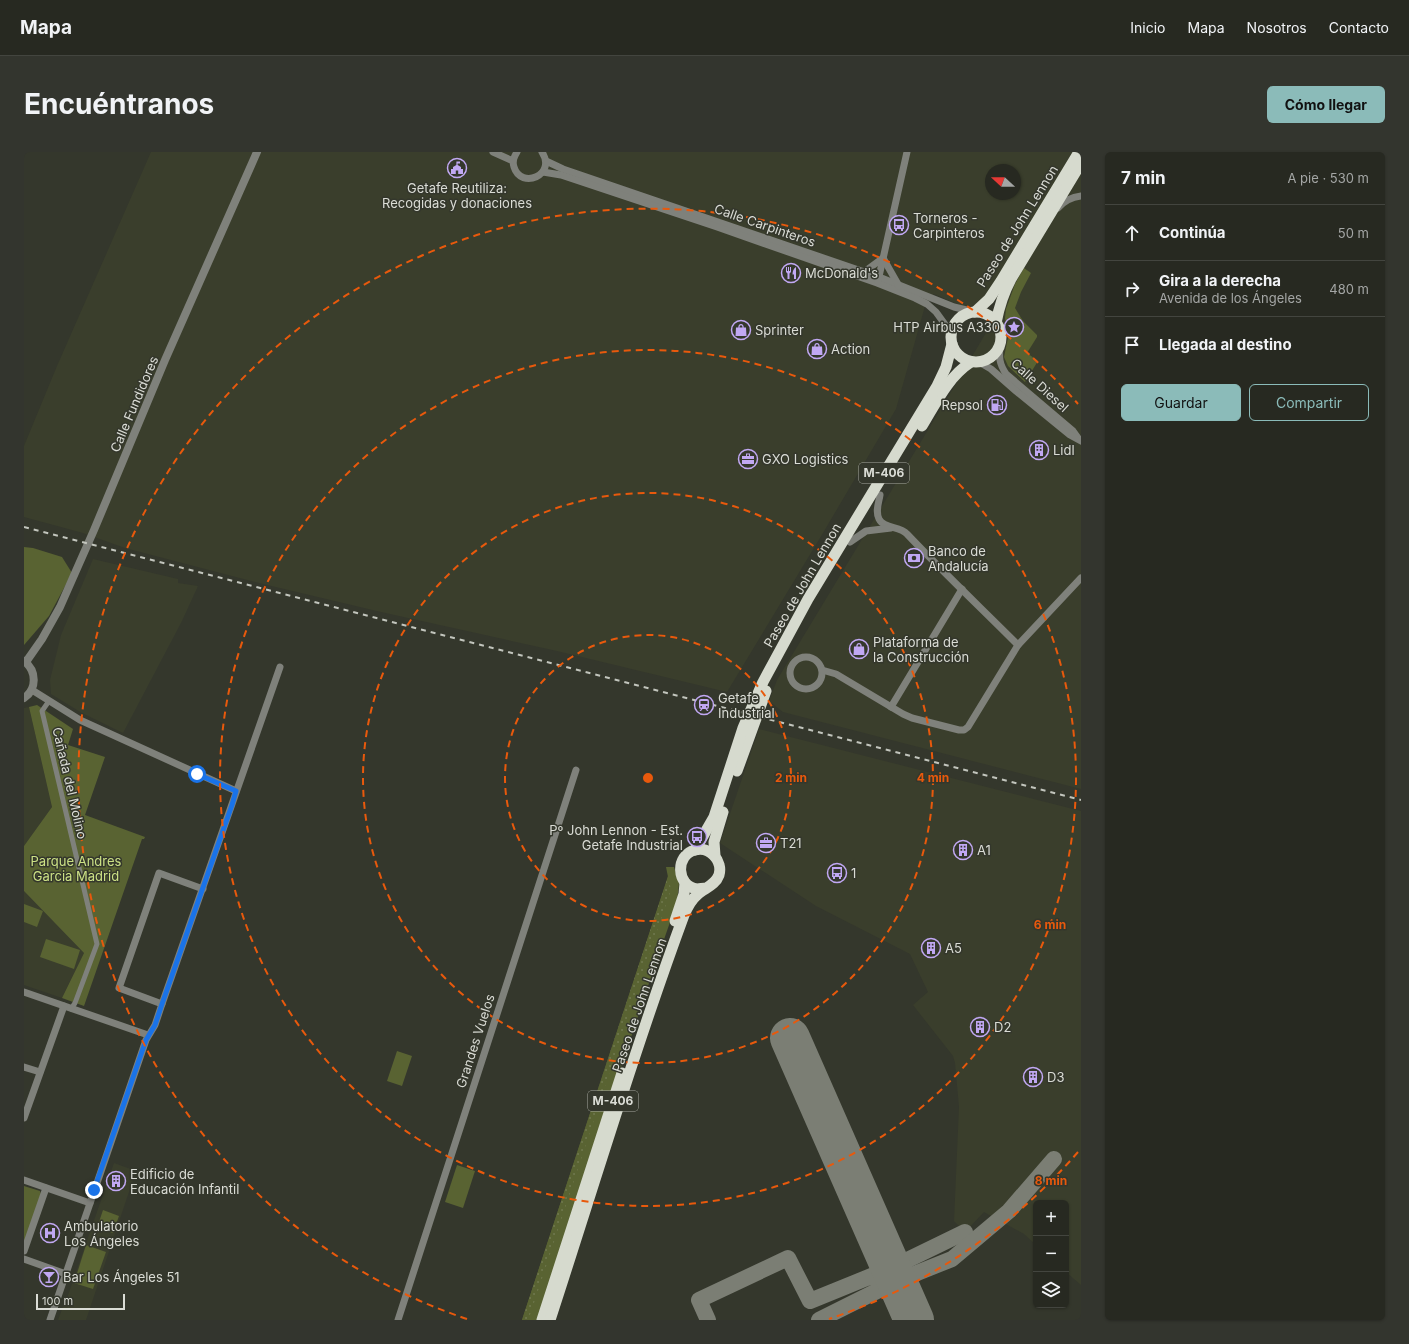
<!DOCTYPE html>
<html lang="es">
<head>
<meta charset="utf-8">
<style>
  body { margin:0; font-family:Inter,sans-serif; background:#33352e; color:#f1f3f6 }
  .controls { position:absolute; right:12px; bottom:12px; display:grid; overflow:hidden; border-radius:6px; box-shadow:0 1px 3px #0004 }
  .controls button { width:36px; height:36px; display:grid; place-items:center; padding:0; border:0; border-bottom:1px solid #43453f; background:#272921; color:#f1f3f6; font:20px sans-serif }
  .compass { position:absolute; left:961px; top:12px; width:36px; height:36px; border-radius:50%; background:#272921; box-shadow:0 1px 3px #0004; rotate:291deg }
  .scale { position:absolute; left:12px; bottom:10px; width:89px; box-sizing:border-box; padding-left:4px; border:2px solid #dadcd5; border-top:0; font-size:11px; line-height:14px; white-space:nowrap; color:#dadcd5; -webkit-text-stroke:3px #34372c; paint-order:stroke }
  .stop { position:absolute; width:12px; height:12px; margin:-9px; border:3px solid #1a73e8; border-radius:50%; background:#fff }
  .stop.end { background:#1a73e8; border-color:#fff; box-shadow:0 1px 4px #0008 }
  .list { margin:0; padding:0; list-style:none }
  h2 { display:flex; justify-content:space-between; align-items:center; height:52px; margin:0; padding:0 16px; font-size:17px }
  h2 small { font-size:13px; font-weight:400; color:#a4a6a5 }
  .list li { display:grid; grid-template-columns:26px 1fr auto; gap:12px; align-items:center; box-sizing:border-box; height:56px; padding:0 16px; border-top:1px solid #43453f }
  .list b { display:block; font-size:15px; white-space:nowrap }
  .list p { margin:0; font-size:13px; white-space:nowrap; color:#a4a6a5 }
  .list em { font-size:13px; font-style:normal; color:#a4a6a5 }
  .actions { display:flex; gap:8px; padding:12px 16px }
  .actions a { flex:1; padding:9px 0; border:1px solid #8bbbb9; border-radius:6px; text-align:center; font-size:14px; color:#8bbbb9 }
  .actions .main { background:#8bbbb9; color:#111 }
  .icon { flex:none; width:22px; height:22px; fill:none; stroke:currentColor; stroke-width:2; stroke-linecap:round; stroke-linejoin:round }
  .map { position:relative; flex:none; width:1057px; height:1168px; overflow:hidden; border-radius:6px }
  header { display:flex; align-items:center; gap:24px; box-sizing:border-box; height:56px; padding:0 20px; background:#272921; border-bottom:1px solid #43453f }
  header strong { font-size:19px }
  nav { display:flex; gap:22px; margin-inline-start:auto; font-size:14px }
  .intro { display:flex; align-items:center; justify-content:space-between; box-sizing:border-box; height:96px; padding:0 24px }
  h1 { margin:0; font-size:28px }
  .button { padding:10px 18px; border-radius:6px; background:#8bbbb9; color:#111; font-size:14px; font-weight:700 }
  main { display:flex; gap:24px; padding:0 24px }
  aside { flex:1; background:#272921; border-radius:6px; box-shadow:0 1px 3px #0004 }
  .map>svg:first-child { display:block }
</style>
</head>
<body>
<header>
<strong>Mapa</strong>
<nav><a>Inicio</a><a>Mapa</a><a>Nosotros</a><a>Contacto</a></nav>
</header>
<div class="intro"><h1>Encuéntranos</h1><a class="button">Cómo llegar</a></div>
<main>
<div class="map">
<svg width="1057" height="1168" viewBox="0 0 1057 1168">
  <defs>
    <pattern id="garden-dots" width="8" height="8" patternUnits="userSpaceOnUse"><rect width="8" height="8" fill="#596332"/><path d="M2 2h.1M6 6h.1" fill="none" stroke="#70794f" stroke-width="1.8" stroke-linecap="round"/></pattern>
  </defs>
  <rect width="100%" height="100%" fill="#34372c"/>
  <!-- built -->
  <g fill="#3a3e2c" fill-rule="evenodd">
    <path d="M127,0H1050L967,137L955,151L943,156L910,142L901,154L872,257L799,381L703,540L533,499L357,460L235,431L101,396L59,381L0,365V294L33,214ZM967,18H991V42H967Z"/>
    <polygon points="1057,19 1057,637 759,560 745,549 753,528 933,230"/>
    <polygon points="69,407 154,427 154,431 174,434 158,469 99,581 58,561 27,542 26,528 37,483"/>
    <polygon points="5,555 28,655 0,694 0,556"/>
    <polygon points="735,577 1057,659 1057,1133 1042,1120 1042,1051 1012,1051 1012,1093 1000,1082 960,1060 941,1080 930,1069 935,955 931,911 929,904 889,853 904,840 886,802 792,754 696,691"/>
    <polygon points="0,739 60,801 38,846 0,833"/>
    <polygon points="90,1011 112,1019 62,1168 34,1168 40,1152 45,1153 47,1148 43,1146"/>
  </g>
  <!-- green -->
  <g fill="#596332">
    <polygon points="1000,116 1007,121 997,140 991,156 999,169 1013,183 1013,185 1003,201 1014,209 1001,230 984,214 980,205 984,186 981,166 982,157 991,132"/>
    <polygon points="0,395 9,396 38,405 48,421 25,464 0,493"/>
    <polygon points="13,553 49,577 44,593 81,605 61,663 121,685 120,687 118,687 60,854 38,846 60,801 0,739 0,694 28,655 5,555"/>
    <polygon points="642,715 650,715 655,731 653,750 627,825 513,1168 498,1168 644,725"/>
    <polygon points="0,752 19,759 13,775 0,770"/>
    <polygon points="22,787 56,798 50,817 16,805"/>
    <polygon points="373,899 388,904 378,934 363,929"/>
    <polygon points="433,1013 451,1019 439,1056 421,1050"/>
    <polygon points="0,1034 16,1039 17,1042 0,1091"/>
    <polygon points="79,1058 95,1064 89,1081 73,1076"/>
    <polygon points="62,1093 82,1100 69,1137 50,1131"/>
  </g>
  <!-- garden -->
  <polygon fill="url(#garden-dots)" points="644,724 647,738 609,849 508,1157 504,1168 498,1168"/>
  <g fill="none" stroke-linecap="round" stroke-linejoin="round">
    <!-- taxiway -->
    <g stroke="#7b7e74" stroke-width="16">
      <polyline points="867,1116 941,1080"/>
      <polyline points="873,1129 928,1107 985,1059 1030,1007"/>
      <polyline points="684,1168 675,1148 764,1106 786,1149 867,1116 873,1129 795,1168"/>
    </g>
    <!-- runway -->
    <polyline stroke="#7b7e74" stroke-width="40" points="766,886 890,1168"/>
    <!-- pedestrian -->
    <polyline stroke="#7f817b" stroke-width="5" points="25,549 18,559 73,792 51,851 47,857"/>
    <!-- minor -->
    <g stroke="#7f817b" stroke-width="7">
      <polyline points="469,0 489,9"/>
      <path d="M493,0C490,5 488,9 490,15C497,38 533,23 518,0"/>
      <polyline points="522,9 539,17 855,125 930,155 951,160"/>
      <polyline points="519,20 537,23 693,75 853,131 891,146 903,152 912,160 920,171 927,183"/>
      <path d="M1034,56C1040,49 1048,45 1057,44"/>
      <polyline points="840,120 859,106 875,134"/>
      <polyline points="854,129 883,0"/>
      <path d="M976,193C975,206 975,211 982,222L1049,279L1054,286"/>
      <polyline points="955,210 967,217 992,239 1046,283 1057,289"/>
      <path d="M856,343C855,350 851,359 855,367C860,377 876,374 883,382C919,420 957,456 994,493"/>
      <polyline points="826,390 842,379 867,376"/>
      <circle cx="782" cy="521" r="16"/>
      <polyline points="798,518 812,522 879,562 888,566 935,578 940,578 944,575 994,493 1057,426"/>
      <polyline points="8,538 56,568 212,639"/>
      <polyline points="867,555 938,437"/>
      <polyline points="0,840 124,883"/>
      <polyline points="138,852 95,836 135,721 179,737"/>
      <polyline points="0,915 16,920"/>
      <polyline points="0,966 40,854"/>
      <polyline points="0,1028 66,1051"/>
      <polyline points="0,1099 22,1036"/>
      <polyline points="0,1107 42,1122"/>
      <polyline points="26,1168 122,888 131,873 138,852 256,515"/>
      <path d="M374,1168C435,985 492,801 552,618"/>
    </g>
    <!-- tertiary -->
    <g stroke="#7f817b" stroke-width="8">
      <path d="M0,509C13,519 13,537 0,546"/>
      <polyline points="2,510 18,487 36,455 70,378 141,208 233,0"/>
    </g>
    <!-- trunk -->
    <g stroke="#d6dace" stroke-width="11">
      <polyline points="951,160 965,147 977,129 1055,0"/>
      <circle cx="952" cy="185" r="25"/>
      <path d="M972,171C975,155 979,142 987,127L1057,11"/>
      <path d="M898,274C912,251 924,225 947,210"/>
      <polyline points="713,619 742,539"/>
      <polyline points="671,698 690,665 719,576 739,530 784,447 913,234 922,215 928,192"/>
      <polyline points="691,704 690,690 699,660"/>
      <polyline points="651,769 660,742 661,731"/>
      <polyline points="518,1168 598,921"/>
      <path d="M526,1168C570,1033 611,896 660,763C663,756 667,748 673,743C680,736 691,734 695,723C699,709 686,694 671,698C651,703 652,734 673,737C676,737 679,736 682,736"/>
    </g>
    <!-- rail -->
    <polyline stroke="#c2c5bd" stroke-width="2" stroke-dasharray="5 5" stroke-linecap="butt" points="0,375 1057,648"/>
  </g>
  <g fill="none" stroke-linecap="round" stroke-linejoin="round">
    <!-- route -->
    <polyline stroke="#1a73e8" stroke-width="5" points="70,1038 122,888 131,873 138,852 208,653 212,639 173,622"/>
  </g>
  <!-- distance rings -->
  <g fill="none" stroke="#e8590c" stroke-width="2" stroke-dasharray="7 5">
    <circle cx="624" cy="626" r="143"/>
    <circle cx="624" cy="626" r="285"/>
    <circle cx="624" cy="626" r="428"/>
    <path d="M1054 1000A570 570 0 0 1 805 1167M443 1167A570 570 0 1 1 1054 252"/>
  </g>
  <!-- icons -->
  <defs>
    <symbol id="civic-ring" viewBox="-11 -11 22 22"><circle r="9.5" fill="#34372c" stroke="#c1a8f3" stroke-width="1.5"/><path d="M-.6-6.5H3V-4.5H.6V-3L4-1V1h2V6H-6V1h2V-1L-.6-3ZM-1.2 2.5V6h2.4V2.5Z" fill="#c1a8f3"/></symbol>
    <symbol id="bus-ring" viewBox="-11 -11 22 22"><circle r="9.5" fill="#34372c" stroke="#c1a8f3" stroke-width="1.5"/><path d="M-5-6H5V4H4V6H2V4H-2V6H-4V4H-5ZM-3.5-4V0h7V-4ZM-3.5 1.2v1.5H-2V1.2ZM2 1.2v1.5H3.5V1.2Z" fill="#c1a8f3"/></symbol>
    <symbol id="restaurant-ring" viewBox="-11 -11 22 22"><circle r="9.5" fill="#34372c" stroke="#c1a8f3" stroke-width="1.5"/><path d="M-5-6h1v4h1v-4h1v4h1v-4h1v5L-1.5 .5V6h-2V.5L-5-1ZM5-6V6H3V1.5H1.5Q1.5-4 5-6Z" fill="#c1a8f3"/></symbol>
    <symbol id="sight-ring" viewBox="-11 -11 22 22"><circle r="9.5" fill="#34372c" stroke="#c1a8f3" stroke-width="1.5"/><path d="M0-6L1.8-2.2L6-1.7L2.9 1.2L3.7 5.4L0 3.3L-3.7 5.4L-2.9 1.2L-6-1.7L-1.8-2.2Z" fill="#c1a8f3"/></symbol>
    <symbol id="shop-ring" viewBox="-11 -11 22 22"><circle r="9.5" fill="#34372c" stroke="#c1a8f3" stroke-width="1.5"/><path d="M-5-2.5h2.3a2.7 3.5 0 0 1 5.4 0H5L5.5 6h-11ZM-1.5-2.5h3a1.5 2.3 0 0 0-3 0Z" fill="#c1a8f3"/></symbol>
    <symbol id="fuel-ring" viewBox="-11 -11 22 22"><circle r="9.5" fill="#34372c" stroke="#c1a8f3" stroke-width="1.5"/><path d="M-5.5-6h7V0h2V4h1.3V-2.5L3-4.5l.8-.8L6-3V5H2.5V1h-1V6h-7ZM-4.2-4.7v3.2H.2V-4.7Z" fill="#c1a8f3"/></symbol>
    <symbol id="building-ring" viewBox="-11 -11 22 22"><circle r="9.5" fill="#34372c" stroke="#c1a8f3" stroke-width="1.5"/><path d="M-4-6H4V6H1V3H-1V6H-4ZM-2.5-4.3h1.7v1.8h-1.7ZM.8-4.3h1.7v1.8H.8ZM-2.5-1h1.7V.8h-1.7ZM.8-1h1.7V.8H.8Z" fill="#c1a8f3"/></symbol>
    <symbol id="office-ring" viewBox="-11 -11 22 22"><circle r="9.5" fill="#34372c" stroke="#c1a8f3" stroke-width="1.5"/><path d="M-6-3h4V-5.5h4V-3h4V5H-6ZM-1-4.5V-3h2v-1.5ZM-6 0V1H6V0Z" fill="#c1a8f3"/></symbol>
    <symbol id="bank-ring" viewBox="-11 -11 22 22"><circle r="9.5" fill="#34372c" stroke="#c1a8f3" stroke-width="1.5"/><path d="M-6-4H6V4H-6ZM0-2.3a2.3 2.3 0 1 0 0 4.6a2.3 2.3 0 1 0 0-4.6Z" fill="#c1a8f3"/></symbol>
    <symbol id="station-ring" viewBox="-11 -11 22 22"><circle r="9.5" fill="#34372c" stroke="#c1a8f3" stroke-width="1.5"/><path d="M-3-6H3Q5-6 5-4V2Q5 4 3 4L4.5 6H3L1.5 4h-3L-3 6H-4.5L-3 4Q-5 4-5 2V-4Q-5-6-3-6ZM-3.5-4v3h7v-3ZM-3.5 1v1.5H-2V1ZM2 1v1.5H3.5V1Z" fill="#c1a8f3"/></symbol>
    <symbol id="hospital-ring" viewBox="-11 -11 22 22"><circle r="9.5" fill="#34372c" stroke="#c1a8f3" stroke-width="1.5"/><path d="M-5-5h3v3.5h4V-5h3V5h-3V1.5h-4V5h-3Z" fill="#c1a8f3"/></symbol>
    <symbol id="bar-ring" viewBox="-11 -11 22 22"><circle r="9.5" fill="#34372c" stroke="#c1a8f3" stroke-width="1.5"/><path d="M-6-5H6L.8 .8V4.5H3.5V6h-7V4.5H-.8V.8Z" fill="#c1a8f3"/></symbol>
  </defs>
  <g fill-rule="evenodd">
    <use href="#civic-ring" x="422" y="5" width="22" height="22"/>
    <use href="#bus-ring" x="864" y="62" width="22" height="22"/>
    <use href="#restaurant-ring" x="756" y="110" width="22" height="22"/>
    <use href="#sight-ring" x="979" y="164" width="22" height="22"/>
    <use href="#shop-ring" x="706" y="167" width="22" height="22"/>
    <use href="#shop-ring" x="782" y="186" width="22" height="22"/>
    <use href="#fuel-ring" x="962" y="242" width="22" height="22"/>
    <use href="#building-ring" x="1004" y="287" width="22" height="22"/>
    <use href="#office-ring" x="713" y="296" width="22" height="22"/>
    <use href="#bank-ring" x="879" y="395" width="22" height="22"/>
    <use href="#shop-ring" x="824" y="486" width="22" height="22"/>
    <use href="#station-ring" x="669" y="542" width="22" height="22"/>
    <use href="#bus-ring" x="662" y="674" width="22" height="22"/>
    <use href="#office-ring" x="731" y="680" width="22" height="22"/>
    <use href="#building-ring" x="928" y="687" width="22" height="22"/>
    <use href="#bus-ring" x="802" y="710" width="22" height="22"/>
    <use href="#building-ring" x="896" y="785" width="22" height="22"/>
    <use href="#building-ring" x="945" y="864" width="22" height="22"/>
    <use href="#building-ring" x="998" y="914" width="22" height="22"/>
    <use href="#building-ring" x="81" y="1018" width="22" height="22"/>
    <use href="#hospital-ring" x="15" y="1070" width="22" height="22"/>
    <use href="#bar-ring" x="14" y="1114" width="22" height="22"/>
  </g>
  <g text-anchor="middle" stroke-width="3" stroke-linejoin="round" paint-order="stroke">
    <!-- shield labels -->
    <g fill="#34372c" stroke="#a8aaa2" stroke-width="1">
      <rect x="835" y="311" width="50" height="20" rx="3"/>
      <rect x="564" y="939" width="50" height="20" rx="3"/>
    </g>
    <g font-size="12" font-weight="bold" fill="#dadcd5">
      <text x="860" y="325">M-406</text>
      <text x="589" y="953">M-406</text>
    </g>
    <!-- poi labels -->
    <g font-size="13" fill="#dadcd5" stroke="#34372c" text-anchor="start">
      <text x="433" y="41" text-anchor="middle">Getafe Reutiliza:<tspan x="433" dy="15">Recogidas y donaciones</tspan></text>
      <text x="889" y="71">Torneros -<tspan x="889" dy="15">Carpinteros</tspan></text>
      <text x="781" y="126">McDonald's</text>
      <text x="976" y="180" text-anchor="end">HTP Airbus A330</text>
      <text x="731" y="183">Sprinter</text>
      <text x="807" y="202">Action</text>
      <text x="959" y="258" text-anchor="end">Repsol</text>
      <text x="1029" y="303">Lidl</text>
      <text x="738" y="312">GXO Logistics</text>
      <text x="904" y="404">Banco de<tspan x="904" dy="15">Andalucía</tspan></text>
      <text x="849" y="495">Plataforma de<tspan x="849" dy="15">la Construcción</tspan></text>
      <text x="694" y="551">Getafe<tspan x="694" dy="15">Industrial</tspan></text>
      <text x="659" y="683" text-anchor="end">Pº John Lennon - Est.<tspan x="659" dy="15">Getafe Industrial</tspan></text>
      <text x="756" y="696">T21</text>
      <text x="953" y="703">A1</text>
      <text x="827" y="726">1</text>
      <text x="921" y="801">A5</text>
      <text x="970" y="880">D2</text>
      <text x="1023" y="930">D3</text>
      <text x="106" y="1027">Edificio de<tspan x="106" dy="15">Educación Infantil</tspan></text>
      <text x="40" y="1079">Ambulatorio<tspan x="40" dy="15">Los Ángeles</tspan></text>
      <text x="39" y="1130">Bar Los Ángeles 51</text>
    </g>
    <!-- street labels -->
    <g font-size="13" fill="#dadcd5" stroke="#34372c">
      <text transform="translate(741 73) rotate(19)" y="5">Calle Carpinteros</text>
      <text transform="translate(993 74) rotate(-58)" y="5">Paseo de John Lennon</text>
      <text transform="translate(1016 233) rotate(42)" y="5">Calle Diesel</text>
      <text transform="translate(110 252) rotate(-67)" y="5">Calle Fundidores</text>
      <text transform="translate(778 433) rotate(-60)" y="5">Paseo de John Lennon</text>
      <text transform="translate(46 631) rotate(77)" y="5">Cañada del Molino</text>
      <text transform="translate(615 853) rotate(-71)" y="5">Paseo de John Lennon</text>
      <text transform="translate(451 889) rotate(-72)" y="5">Grandes Vuelos</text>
    </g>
    <!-- park labels -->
    <g font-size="13" fill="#cce185" stroke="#34372c">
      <text x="52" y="714">Parque Andres<tspan x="52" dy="15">Garcia Madrid</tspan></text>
    </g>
  </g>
  <circle cx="624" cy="626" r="6" fill="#e8590c" stroke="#34372c" stroke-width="2"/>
  <g font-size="12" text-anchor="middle" font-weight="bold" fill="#e8590c" stroke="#34372c" stroke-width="3" stroke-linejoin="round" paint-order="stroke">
    <text x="767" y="630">2 min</text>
    <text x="909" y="630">4 min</text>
    <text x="1026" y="777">6 min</text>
    <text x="1027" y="1033">8 min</text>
  </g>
</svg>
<div class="controls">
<button>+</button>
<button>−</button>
<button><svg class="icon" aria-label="layers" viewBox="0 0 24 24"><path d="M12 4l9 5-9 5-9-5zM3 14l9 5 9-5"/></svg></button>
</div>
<svg class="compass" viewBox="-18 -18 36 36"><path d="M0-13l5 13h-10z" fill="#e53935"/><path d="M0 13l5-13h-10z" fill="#a4a6a5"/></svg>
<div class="scale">100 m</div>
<div class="stop" style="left:173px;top:622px"></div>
<div class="stop end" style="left:70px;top:1038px"></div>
</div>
<aside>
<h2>7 min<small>A pie · 530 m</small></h2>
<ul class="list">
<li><svg class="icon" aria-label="ahead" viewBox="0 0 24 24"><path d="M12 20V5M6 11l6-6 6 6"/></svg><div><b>Continúa</b></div><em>50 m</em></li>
<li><svg class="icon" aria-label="right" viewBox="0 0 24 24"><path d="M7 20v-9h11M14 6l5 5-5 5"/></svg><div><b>Gira a la derecha</b><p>Avenida de los Ángeles</p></div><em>480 m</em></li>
<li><svg class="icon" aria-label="arrive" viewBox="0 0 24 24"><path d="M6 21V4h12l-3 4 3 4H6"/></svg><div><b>Llegada al destino</b></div></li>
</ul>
<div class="actions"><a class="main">Guardar</a><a>Compartir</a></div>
</aside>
</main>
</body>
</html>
